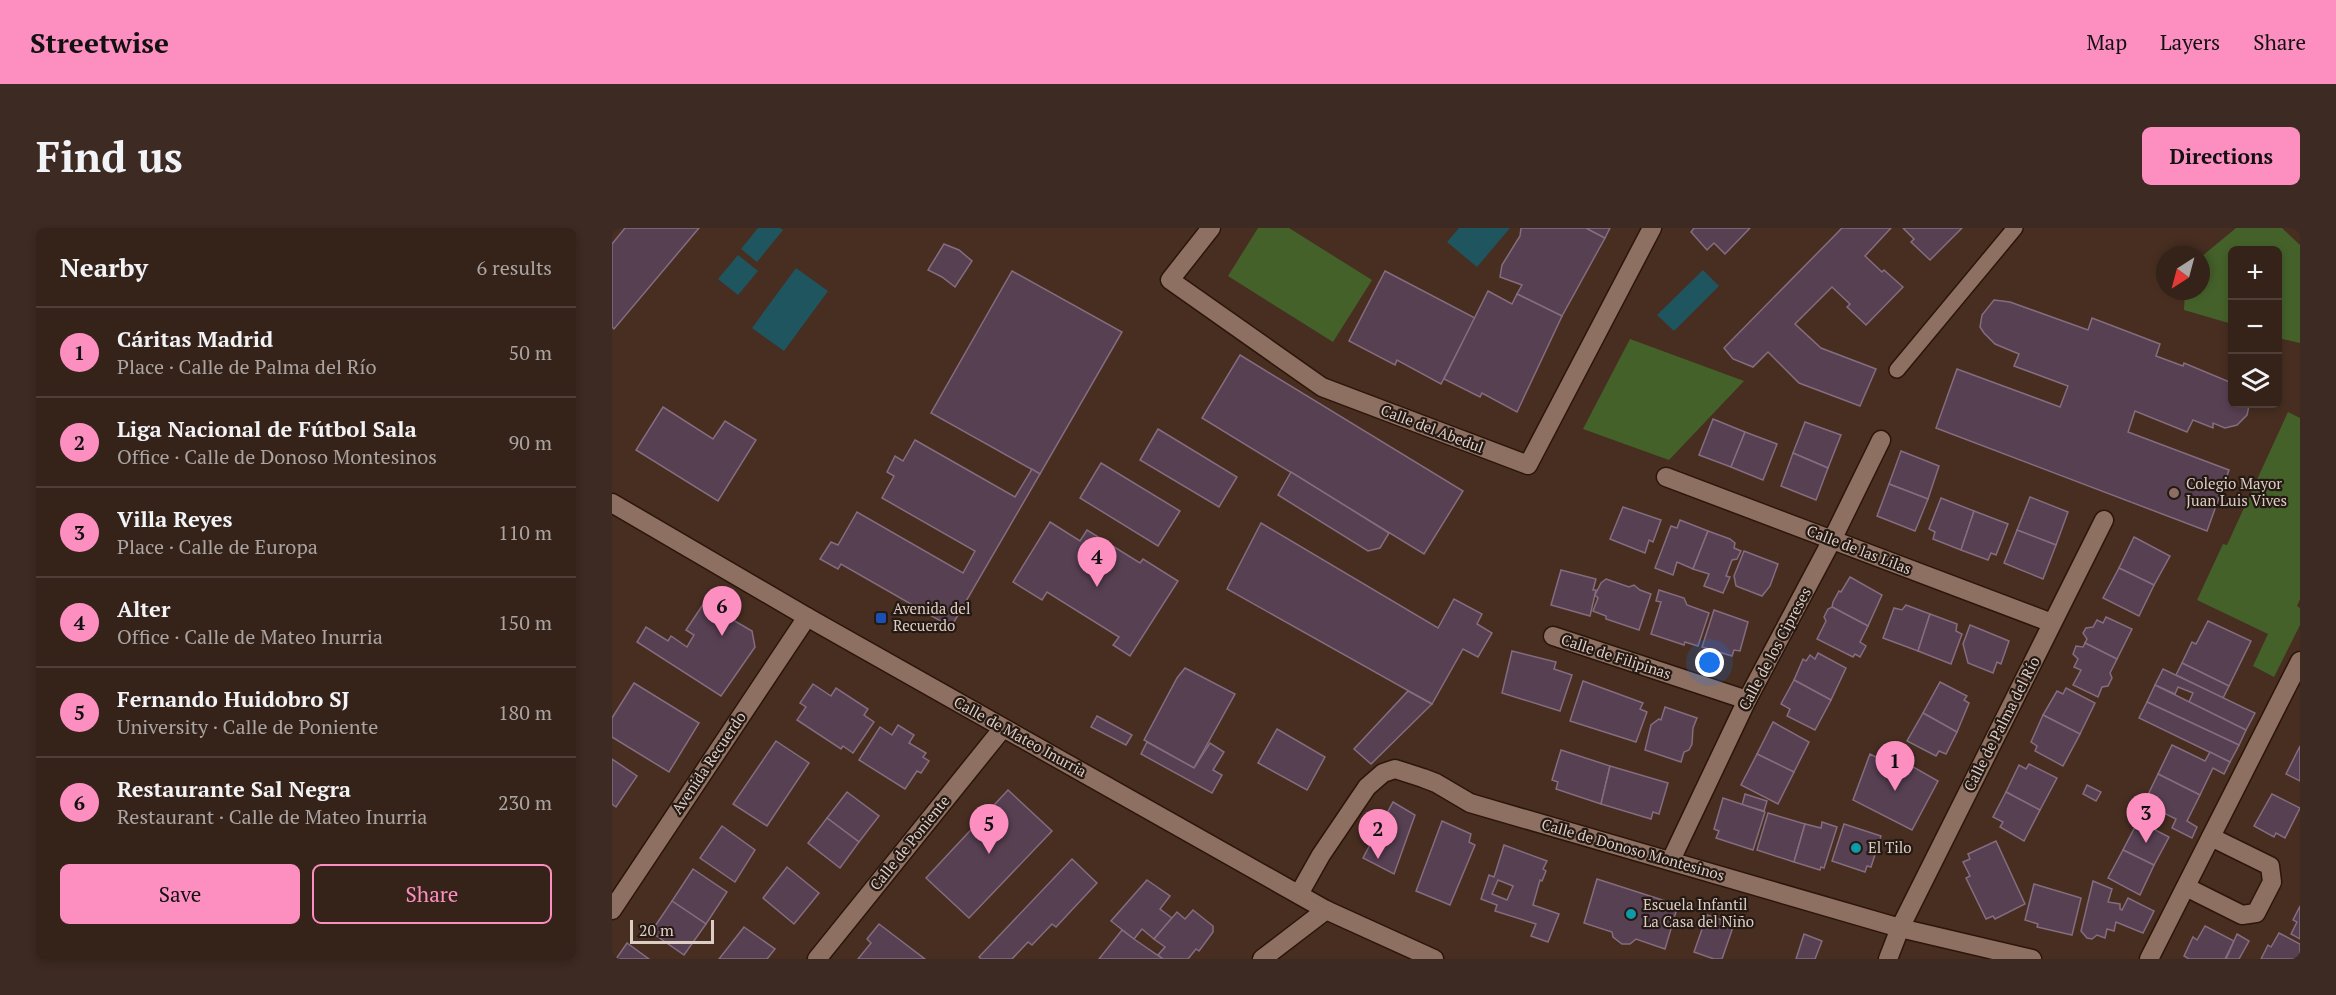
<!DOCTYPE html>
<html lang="en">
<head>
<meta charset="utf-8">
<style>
  body { margin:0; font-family:"PT Serif",serif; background:#3d2a22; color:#f1f3f6 }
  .controls { position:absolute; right:18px; top:18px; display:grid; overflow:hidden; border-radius:9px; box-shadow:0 3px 9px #0003 }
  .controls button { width:54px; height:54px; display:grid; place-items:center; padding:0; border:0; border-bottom:2px solid #4f3f38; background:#352219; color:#f1f3f6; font:30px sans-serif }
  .compass { position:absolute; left:1544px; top:18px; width:54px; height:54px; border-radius:50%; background:#352219; box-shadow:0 3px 9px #0003; rotate:216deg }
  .scale { position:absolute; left:18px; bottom:15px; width:84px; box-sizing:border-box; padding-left:6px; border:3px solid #decdc5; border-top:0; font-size:16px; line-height:21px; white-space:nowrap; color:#decdc5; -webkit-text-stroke:4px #251913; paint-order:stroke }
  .you { position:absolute; left:1098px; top:435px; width:21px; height:21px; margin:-15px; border:4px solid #fff; border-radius:50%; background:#1a73e8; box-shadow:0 0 0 9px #1a73e833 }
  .badge { display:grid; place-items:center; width:39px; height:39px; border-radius:50%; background:#fd8ec0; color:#111; font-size:20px; font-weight:700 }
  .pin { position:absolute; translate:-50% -50px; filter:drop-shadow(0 2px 3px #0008) }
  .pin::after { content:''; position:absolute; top:32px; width:21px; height:18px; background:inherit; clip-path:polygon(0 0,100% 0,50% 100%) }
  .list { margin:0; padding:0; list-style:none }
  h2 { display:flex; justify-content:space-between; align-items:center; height:78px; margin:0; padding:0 24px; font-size:26px }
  h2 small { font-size:20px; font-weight:400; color:#aaa4a2 }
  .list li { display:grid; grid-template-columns:39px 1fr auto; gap:18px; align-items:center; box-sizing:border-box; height:90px; padding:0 24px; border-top:2px solid #4f3f38 }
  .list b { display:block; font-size:22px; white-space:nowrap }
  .list p { margin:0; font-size:20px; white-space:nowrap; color:#aaa4a2 }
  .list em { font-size:20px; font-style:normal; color:#aaa4a2 }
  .actions { display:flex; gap:12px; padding:18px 24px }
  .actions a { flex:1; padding:14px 0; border:2px solid #fd8ec0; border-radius:9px; text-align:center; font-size:21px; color:#fd8ec0 }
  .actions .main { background:#fd8ec0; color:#111 }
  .icon { flex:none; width:33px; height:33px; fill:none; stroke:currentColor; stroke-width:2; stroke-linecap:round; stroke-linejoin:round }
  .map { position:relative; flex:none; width:1688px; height:731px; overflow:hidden; border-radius:9px }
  header { display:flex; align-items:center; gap:36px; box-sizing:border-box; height:84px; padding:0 30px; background:#fd8ec0; color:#111 }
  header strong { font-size:28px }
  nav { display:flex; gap:33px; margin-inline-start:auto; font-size:21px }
  .intro { display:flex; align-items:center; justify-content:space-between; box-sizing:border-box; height:144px; padding:0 36px }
  h1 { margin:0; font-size:42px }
  .button { padding:15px 27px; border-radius:9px; background:#fd8ec0; color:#111; font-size:21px; font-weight:700 }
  main { display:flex; gap:36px; padding:0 36px }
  aside { flex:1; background:#352219; border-radius:9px; box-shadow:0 3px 9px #0003 }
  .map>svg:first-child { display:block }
</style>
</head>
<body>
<header>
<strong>Streetwise</strong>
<nav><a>Map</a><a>Layers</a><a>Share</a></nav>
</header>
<div class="intro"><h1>Find us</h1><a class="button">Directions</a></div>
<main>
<aside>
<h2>Nearby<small>6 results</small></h2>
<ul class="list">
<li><span class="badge">1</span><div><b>Cáritas Madrid</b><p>Place · Calle de Palma del Río</p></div><em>50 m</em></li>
<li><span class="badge">2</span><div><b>Liga Nacional de Fútbol Sala</b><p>Office · Calle de Donoso Montesinos</p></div><em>90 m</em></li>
<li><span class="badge">3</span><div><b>Villa Reyes</b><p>Place · Calle de Europa</p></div><em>110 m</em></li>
<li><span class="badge">4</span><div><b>Alter</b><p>Office · Calle de Mateo Inurria</p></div><em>150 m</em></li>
<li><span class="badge">5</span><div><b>Fernando Huidobro SJ</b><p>University · Calle de Poniente</p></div><em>180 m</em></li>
<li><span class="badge">6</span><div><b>Restaurante Sal Negra</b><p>Restaurant · Calle de Mateo Inurria</p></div><em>230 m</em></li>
</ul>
<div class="actions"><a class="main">Save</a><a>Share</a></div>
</aside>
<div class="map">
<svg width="1688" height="731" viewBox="0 0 1688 731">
  <rect width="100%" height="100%" fill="#472e21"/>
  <!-- green -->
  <g fill="#45612a">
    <polygon points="646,0 677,0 760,52 721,114 616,48"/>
    <polygon points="1624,0 1670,0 1688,17 1688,115 1666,110 1666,22 1620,22 1620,96 1572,82 1573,63 1589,63 1589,29"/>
    <polygon points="1018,111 1132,153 1057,232 971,201"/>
    <polygon points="1676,184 1688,190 1688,371 1685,378 1688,380 1688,397 1662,449 1641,438 1656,406 1585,372 1611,316 1615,317"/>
  </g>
  <!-- water -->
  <g fill="#1e555f">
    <polygon points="146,0 168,0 171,2 145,34 129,21"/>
    <polygon points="847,0 898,0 865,39 835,14"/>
    <polygon points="126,27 146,43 126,67 106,51"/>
    <polygon points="184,40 216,63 172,123 140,100"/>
    <polygon points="1091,42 1107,58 1062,103 1045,87"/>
  </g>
  <!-- building -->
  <g fill="#574052" stroke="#856c7f" stroke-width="1.5" fill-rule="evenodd">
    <polygon points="13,0 87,0 2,101 0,99 0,16"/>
    <polygon points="909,0 974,0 993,10 950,88 905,66 910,57 888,49 890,37 908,8"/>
    <polygon points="974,0 998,0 993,10"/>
    <polygon points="1082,0 1138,0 1113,26 1102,15 1095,22 1079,4"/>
    <polygon points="1230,0 1279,0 1253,28 1270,44 1272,42 1291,59 1254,97 1235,79 1238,76 1220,59 1183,96 1209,120 1264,141 1248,178 1187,155 1156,124 1141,139 1121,131 1112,120"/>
    <polygon points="1291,0 1350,0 1318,32 1299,14 1302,11"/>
    <polygon points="332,16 347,22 360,33 343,59 330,49 316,42"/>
    <polygon points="400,43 510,104 428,246 319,185"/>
    <polygon points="773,43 863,90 829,156 785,132 783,137 737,113"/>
    <polygon points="876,63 900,76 905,66 950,88 905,184 870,165 868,169 832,151"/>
    <polygon points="1382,72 1398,74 1476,102 1480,90 1548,116 1544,128 1571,138 1572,135 1620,155 1620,176 1637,176 1637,178 1635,187 1625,197 1613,200 1601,195 1601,200 1581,192 1575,204 1523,183 1516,204 1617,242 1595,303 1324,200 1345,141 1448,179 1456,158 1402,138 1407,126 1383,116 1372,105 1368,99 1370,87"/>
    <polygon points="628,127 851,263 812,326 590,190"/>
    <polygon points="51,179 101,211 113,193 144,212 106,273 24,222"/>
    <polygon points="1101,191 1133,204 1119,239 1087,227"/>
    <polygon points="1193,194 1229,207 1216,240 1181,225"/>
    <polygon points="546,201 625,249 607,279 528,232"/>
    <polygon points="1133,204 1165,216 1151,252 1119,239"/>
    <polygon points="303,212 403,269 420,241 428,246 339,399 229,336 226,341 208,331 219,314 226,317 245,284 351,345 363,323 270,270 282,248 275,244 283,228 291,233"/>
    <polygon points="1289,223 1327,238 1316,271 1277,256"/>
    <polygon points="1181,225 1216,240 1204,272 1169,258"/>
    <polygon points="489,235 568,283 546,318 468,270"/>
    <polygon points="679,244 777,305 768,320 756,323 666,267"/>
    <polygon points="1277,256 1316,271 1303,303 1265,288"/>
    <polygon points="1418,269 1456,284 1444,317 1405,302"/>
    <polygon points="1329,270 1362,283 1349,322 1321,311 1323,304 1317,301"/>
    <polygon points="1011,279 1049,292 1041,314 1037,312 1033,325 998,311"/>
    <polygon points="1362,283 1396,296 1384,327 1379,325 1376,332 1349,322"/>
    <polygon points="1068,292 1096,303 1081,341 1065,334 1061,347 1043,340 1059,298 1065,300"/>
    <polygon points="438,294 468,313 475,302 528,335 531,331 566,353 518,428 501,417 507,409 435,364 430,372 401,354"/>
    <polygon points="649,295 826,400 842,371 870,386 865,396 880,405 866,429 851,421 820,476 615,361"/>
    <polygon points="1405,302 1444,317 1431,351 1392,335"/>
    <polygon points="1096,303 1118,311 1123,315 1122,320 1129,323 1125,331 1120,332 1114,348 1118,349 1111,365 1092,358 1097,346 1081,341"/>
    <polygon points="1522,309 1558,328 1542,357 1507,340"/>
    <polygon points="1132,323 1166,336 1158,358 1150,368 1124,358 1122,348"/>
    <polygon points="1507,340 1542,357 1527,388 1491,370"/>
    <polygon points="949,342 984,351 981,362 984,362 978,388 939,377"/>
    <polygon points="1238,349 1270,367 1256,398 1220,379 1221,374 1227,363 1229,364"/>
    <polygon points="994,351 1017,359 1022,357 1028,362 1039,366 1027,402 994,391 994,388 981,383 986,370 983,367 989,355"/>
    <polygon points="1047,362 1072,370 1075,377 1097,385 1086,418 1073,414 1072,417 1039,406 1049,374 1044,373"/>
    <polygon points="92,375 140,403 143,419 109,468 25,414 34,399 56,413 59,408 75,419 82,407 74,402"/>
    <polygon points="1294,377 1318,386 1306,423 1271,410 1282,380 1290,382"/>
    <polygon points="1220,379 1256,398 1248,414 1254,418 1248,429 1243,426 1241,429 1205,411 1214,393 1212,389 1216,381"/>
    <polygon points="1102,382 1136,394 1128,423 1122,422 1120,428 1090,419"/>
    <polygon points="1318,386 1345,396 1344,403 1350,406 1339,436 1306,423"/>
    <polygon points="1494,389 1520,401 1505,431 1473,415 1475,411 1471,405 1474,400 1481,399 1485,392 1491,395"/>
    <polygon points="1596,393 1639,413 1617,458 1570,435 1580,414 1584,416"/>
    <polygon points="1358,397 1397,413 1389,436 1385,434 1381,445 1356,435 1351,416"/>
    <polygon points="1473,415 1505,431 1498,445 1500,450 1496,458 1490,459 1486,469 1461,457 1469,442 1462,439 1466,431 1461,426 1464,418 1471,419"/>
    <polygon points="900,423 944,434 942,441 960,447 948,483 890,465"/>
    <polygon points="1206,425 1234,440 1219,472 1182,452 1191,431 1194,433 1198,427 1203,431"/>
    <polygon points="1570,435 1617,458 1611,470 1564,447"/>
    <polygon points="573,440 623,466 582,540 532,512 565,450"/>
    <polygon points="1551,441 1643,485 1634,502 1577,474 1581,465 1566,459 1563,466 1543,457"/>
    <polygon points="1182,452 1219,472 1203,502 1175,488 1178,481 1169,476"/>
    <polygon points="971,453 1031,475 1028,481 1035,484 1024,514 958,493"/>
    <polygon points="1328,454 1355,468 1352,472 1357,475 1345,504 1311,485"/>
    <polygon points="22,455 87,495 57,544 0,509 0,490"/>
    <polygon points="201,456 219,468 224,460 256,481 252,487 262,494 241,525 231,518 229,521 185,492 194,479 188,475"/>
    <polygon points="1543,457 1634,502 1627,517 1535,474"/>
    <polygon points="1454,460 1483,475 1468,506 1431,487 1445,463 1451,466"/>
    <polygon points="796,463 820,476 759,536 742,521"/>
    <polygon points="1535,474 1627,517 1618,534 1527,490"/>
    <polygon points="1053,479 1085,490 1081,500 1080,516 1077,522 1072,524 1069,534 1033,522 1039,497 1047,491 1049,492"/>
    <polygon points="1311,485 1345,504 1334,526 1327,523 1324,528 1295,513"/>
    <polygon points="1431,487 1468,506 1451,538 1423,523 1425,518 1419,514"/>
    <polygon points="485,488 520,507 514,517 479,499"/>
    <polygon points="1161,494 1197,514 1182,544 1145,526"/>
    <polygon points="286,497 302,507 297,515 314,525 311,529 317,533 309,545 305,543 293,561 247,532 268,499 280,507"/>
    <polygon points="665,501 713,529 695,562 646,535"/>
    <polygon points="164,513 197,535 155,598 121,576"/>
    <polygon points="535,514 582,540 598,515 612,524 601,542 610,547 600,565 529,526"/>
    <polygon points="1560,517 1593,533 1598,524 1618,534 1612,546 1601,540 1588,567 1546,546"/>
    <polygon points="1688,518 1688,553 1674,546"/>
    <polygon points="949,522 998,538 989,576 944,561 946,554 940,552"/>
    <polygon points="1273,523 1326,553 1300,602 1241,572 1258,526 1264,529 1268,524"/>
    <polygon points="1145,526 1182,544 1166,576 1129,557"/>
    <polygon points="0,531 25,548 4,579 0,576"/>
    <polygon points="1417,536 1445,550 1428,582 1394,564 1407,537 1414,541"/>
    <polygon points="998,538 1056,555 1047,586 1041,584 1039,591 989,576"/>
    <polygon points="1546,546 1588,567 1575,593 1585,599 1580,610 1560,600 1564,591 1532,575"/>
    <polygon points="1475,557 1489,564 1484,573 1471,566"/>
    <polygon points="396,562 440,603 357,690 314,650"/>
    <polygon points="235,564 267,588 247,614 215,590"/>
    <polygon points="1394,564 1428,582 1412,613 1388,599 1391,594 1381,589"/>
    <polygon points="1133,566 1155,573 1152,583 1130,577"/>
    <polygon points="1660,566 1688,580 1673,610 1664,605 1662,609 1642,598"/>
    <polygon points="1111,570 1153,584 1141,622 1104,610 1107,603 1102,601"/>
    <polygon points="781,574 803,587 782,646 751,630"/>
    <polygon points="1156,585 1193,596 1182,634 1145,622"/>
    <polygon points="215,590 247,614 228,640 196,615"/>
    <polygon points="830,593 859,606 857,614 863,617 838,677 804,663"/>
    <polygon points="1526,593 1557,609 1542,637 1511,622"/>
    <polygon points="1210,594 1225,599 1212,640 1209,639 1208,642 1182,634 1193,596 1209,600"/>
    <polygon points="1232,596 1269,608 1259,639 1255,638 1253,644 1220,633"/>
    <polygon points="110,598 143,622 123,654 88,630"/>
    <polygon points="1384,613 1413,676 1383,691 1381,688 1374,691 1354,650 1358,648 1351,634 1358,631 1356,626"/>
    <path d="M892,617L935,633L931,641L934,643L930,653L928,652L921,677L947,686L936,714L919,708L924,696L883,683L885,677L869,671L877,647L882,649ZM886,652L901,658L895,672L880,666Z"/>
    <polygon points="1511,622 1542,637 1528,667 1496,650"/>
    <polygon points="460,631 485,655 444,699 440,696 420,717 416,714 400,731 369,731 367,729"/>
    <polygon points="175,639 207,665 182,696 151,670"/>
    <polygon points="81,641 115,664 94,696 60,673"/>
    <polygon points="985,651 1066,677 1053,721 1024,711 1018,716 1010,716 1001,709 1000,704 972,695"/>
    <polygon points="535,652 558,668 548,681 560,690 542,711 530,701 522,711 499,693"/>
    <polygon points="1481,653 1500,661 1496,674 1508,676 1508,681 1510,682 1516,670 1542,683 1531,705 1504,694 1502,703 1495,701 1493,710 1485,707 1480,711 1475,710 1469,703"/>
    <polygon points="1422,656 1469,670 1460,707 1425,699 1426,696 1413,692"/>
    <polygon points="60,673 94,696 72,727 39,704"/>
    <polygon points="1688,678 1688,711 1679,706 1685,694 1681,692"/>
    <polygon points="581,682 601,698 601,704 587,723 584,721 576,731 551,731 546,727 553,719 542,711 565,684 573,691"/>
    <polygon points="1095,687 1122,696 1110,731 1102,731 1082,724"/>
    <polygon points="267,696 313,731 246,731 259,715 255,711"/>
    <polygon points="1593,698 1622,713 1613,731 1577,731 1572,728 1581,709 1585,712"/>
    <polygon points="132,699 163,721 155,731 107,731"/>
    <polygon points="510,702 522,711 551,731 487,731"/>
    <polygon points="1667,705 1688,716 1688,731 1649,731 1656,717 1659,719"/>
    <polygon points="1192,706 1210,713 1203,731 1184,731"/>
    <polygon points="1625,706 1637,713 1627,731 1614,731"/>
    <polygon points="15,715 37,731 4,731"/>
  </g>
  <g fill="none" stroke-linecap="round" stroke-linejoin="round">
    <defs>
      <polyline id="lane" points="1285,142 1403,0"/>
      <g id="street">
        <polyline points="599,0 558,52 710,159 916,237 1040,0"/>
        <polyline points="1054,249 1440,395"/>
        <polyline points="941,408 1135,472"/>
        <polyline points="1059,632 1135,472 1220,312 1269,212"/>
        <polyline points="1574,659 1630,687 1644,685 1660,654 1658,638 1599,609"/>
        <polyline points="687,666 709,627 755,559 771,545 783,541 811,550 824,555 858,575 1288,700 1420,731"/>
        <polyline points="0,682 195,389"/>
        <polyline points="205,731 391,500"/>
        <polyline points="650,731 714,682"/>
        <polyline points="1276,731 1288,700 1492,292"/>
        <polyline points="1537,731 1688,433"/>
      </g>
      <polyline id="secondary" points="0,275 195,389 714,682 822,731"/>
    </defs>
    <!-- lane casing -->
    <use href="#lane" stroke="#2c1509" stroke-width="18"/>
    <!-- street casing -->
    <use href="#street" stroke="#2c1509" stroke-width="21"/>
    <!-- secondary casing -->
    <use href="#secondary" stroke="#2c1509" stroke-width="21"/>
    <!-- lane -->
    <use href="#lane" stroke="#8d7061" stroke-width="15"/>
    <!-- street -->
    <use href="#street" stroke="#8d7061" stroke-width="18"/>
    <!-- secondary -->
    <use href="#secondary" stroke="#8d7061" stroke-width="18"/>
  </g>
  <!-- markers -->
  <circle fill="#8d6e63" stroke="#251913" stroke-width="2" cx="1562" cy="265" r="6"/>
  <rect fill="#1a4fb4" stroke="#251913" stroke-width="2" x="263" y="384" width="12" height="12" rx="3"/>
  <g fill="#0f9aa8" stroke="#251913" stroke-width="2">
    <circle cx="1244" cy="620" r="6"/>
    <circle cx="1019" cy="686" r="6"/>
  </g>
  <g text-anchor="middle" stroke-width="4.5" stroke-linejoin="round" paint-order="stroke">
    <!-- street labels -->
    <g font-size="15" fill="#decdc5" stroke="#251913">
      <text transform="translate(820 201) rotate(21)" y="5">Calle del Abedul</text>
      <text transform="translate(1247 322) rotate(21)" y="5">Calle de las Lilas</text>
      <text transform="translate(1163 421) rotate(-62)" y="5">Calle de los Cipreses</text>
      <text transform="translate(1004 429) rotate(18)" y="5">Calle de Filipinas</text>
      <text transform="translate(1390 496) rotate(-63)" y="5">Calle de Palma del Río</text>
      <text transform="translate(408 509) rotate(29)" y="5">Calle de Mateo Inurria</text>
      <text transform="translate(97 535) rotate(-56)" y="5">Avenida Recuerdo</text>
      <text transform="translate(298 615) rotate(-51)" y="5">Calle de Poniente</text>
      <text transform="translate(1021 622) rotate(16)" y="5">Calle de Donoso Montesinos</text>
    </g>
    <!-- poi labels -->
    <g font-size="15" fill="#decdc5" stroke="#251913" text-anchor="start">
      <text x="1574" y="261">Colegio Mayor<tspan x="1574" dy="17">Juan Luis Vives</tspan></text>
      <text x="281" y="386">Avenida del<tspan x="281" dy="17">Recuerdo</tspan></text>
      <text x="1256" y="625">El Tilo</text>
      <text x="1031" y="682">Escuela Infantil<tspan x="1031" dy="17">La Casa del Niño</tspan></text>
    </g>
  </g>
</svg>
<div class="controls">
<button>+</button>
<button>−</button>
<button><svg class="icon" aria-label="layers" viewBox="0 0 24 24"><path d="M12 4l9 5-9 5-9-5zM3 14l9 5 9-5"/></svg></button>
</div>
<svg class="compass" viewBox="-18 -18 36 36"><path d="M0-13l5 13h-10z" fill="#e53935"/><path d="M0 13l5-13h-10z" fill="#aaa4a2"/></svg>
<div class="scale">20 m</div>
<div class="you"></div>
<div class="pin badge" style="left:1283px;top:563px">1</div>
<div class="pin badge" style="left:766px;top:631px">2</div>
<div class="pin badge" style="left:1534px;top:615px">3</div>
<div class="pin badge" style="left:485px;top:359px">4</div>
<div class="pin badge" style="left:377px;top:626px">5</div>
<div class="pin badge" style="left:110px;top:408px">6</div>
</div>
</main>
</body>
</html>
